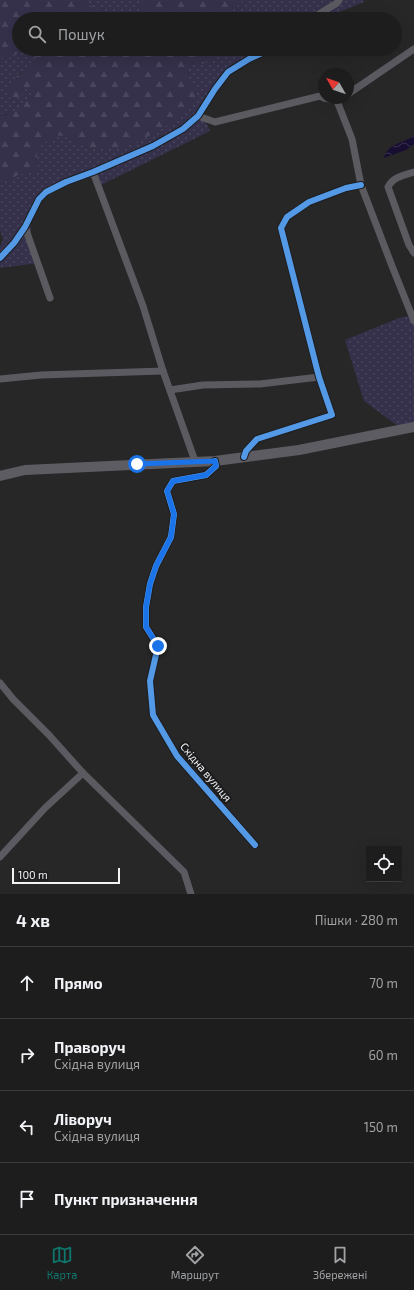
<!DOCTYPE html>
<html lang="uk">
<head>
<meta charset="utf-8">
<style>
  body { margin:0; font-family:"Exo 2",sans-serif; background:#2a2a2b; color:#f1f3f6 }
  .controls { position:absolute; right:12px; bottom:12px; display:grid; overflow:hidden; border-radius:0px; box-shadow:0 4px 16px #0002 }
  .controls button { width:36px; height:36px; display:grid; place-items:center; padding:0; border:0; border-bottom:1px solid #3b3b3c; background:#1d1d1e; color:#f1f3f6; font:20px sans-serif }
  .compass { position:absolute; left:318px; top:68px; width:36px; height:36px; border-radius:50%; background:#1d1d1e; box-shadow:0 4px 16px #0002; rotate:310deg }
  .scale { position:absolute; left:12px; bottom:10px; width:108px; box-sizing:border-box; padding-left:4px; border:2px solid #f3f3f5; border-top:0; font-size:11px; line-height:14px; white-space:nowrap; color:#f3f3f5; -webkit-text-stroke:3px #1c1c1f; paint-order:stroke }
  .stop { position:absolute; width:12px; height:12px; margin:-9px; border:3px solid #1a73e8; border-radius:50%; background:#fff }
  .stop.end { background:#1a73e8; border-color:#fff; box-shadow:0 1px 4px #0008 }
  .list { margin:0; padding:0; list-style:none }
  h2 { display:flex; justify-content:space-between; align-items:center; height:52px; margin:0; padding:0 16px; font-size:17px }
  h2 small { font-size:13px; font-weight:400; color:#a0a2a4 }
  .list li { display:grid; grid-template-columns:26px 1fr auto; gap:12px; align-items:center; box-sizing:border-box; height:72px; padding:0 16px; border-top:1px solid #3b3b3c }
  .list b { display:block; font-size:15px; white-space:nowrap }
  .list p { margin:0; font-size:13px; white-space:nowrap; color:#a0a2a4 }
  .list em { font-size:13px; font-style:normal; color:#a0a2a4 }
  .icon { flex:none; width:22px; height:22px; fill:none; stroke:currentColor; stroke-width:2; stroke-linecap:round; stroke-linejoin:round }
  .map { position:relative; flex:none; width:414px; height:894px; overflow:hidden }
  .search { position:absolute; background:#1d1d1e; box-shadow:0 4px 16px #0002; left:12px; right:12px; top:12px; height:44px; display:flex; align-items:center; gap:10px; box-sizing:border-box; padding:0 14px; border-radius:22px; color:#a0a2a4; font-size:15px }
  .sheet { height:340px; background:#1d1d1e }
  nav { display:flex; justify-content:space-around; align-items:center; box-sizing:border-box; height:56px; border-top:1px solid #3b3b3c; background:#1d1d1e; font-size:11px; color:#a0a2a4 }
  nav a { display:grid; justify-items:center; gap:2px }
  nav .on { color:#0f766e }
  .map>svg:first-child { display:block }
</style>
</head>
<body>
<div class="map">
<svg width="414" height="894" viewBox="0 0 414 894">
  <defs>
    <pattern id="grass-dots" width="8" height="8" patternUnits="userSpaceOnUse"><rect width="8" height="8" fill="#35314b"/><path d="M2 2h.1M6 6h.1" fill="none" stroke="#49455d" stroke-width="1.8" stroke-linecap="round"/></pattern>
    <pattern id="forest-firs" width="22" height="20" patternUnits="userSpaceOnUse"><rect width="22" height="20" fill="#35314b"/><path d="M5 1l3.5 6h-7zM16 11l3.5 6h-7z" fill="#49455d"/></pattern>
    <pattern id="water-waves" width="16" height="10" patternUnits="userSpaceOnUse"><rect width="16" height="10" fill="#170e31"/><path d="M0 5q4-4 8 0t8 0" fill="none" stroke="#39324f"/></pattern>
  </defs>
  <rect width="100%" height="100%" fill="#272728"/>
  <!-- grass -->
  <g fill="url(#grass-dots)">
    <polygon points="86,0 140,0 140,19 105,19 108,17 87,3"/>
    <polygon points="244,0 363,0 364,2 322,19 225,19 225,17"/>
    <path d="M215,49H278L229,74L201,111L210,131L97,187L91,177L39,196L30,211L31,236L38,263L0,268V246L3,240L0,230V184L20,174L37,172C40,165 35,158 38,151C39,147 43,143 46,141C49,139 52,137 55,136C65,133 81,145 90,150L102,147H122L196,93C190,84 188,77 188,67L195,62L210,59Z"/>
    <path d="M20,52H26L35,56V62L30,67L17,75L8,94L12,99L22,94L26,88H29L35,91L34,95C26,102 13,118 0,114V65L2,58L11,57Z"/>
    <polygon points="414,315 414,431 406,432 364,401 345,340 399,318"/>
  </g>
  <!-- forest -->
  <g fill="url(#forest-firs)">
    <path d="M0,0H86L87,3L103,13L108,17L105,19H19V49H215L210,59L203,64L195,62L188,67C188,77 190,84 196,92L194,101L184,116L138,142L122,147H102L90,150C81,145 65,133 55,136C52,137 49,139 46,141C43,143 39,147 38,151C35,158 40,165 37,173L20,174L0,184V114C8,117 12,112 19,108C21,101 29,99 34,95L35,91L29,88H26L22,94L15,100L9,97C4,78 25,73 35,62V55C24,49 22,51 12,57C9,59 6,57 2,58L0,65Z"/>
    <polygon points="140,0 244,0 225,17 225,19 140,19"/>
  </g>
  <!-- water -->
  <path fill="url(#water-waves)" d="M414,136V144L406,150L384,158C386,145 404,142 414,136Z"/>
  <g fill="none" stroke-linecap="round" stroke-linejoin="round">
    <!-- minor -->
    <g stroke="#5a5a60" stroke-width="7">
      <polyline points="311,19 337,3 339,0"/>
      <polyline points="348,94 414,49"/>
      <polyline points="325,98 337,101 342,98"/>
      <polyline points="337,101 352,139 361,185 392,266 414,321"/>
      <polyline points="198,116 215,122 320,96 324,98"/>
      <polyline points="93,172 143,306 163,371 195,461"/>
      <path d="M414,172C404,175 393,177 388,187L409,245L414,253"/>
      <polyline points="25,227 50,298"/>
      <polyline points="0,258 14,243 25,227 39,199 46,192 66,182 93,172 153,146 183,129 198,116 215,89 228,72 249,59 271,49"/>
      <polyline points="0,379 41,375 163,371"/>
      <polyline points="170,390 203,385 260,384 319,377"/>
      <polyline points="244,457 246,451 257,439 332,415 319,377 281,228 287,217 309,202 346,188 361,185"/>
      <polyline points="215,461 216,466 206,475 173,481 167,491 174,514 171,537 156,566 150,584 146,607 146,627 158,646 150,681 153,715 177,756 255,845"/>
      <polyline points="0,683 13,699 49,735 83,773 45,808 0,857"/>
      <polyline points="83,773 184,872 191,894"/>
    </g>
    <!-- secondary -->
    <polyline stroke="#5d5c63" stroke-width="10" points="0,476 25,470 215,461 299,450 414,427"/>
    <defs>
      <g id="cycleway">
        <polyline points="0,258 14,243 25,227 39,199 46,192 66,182 93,172 153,146 183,129 198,116 215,89 228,72 249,59 271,49"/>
        <polyline points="244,457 246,451 257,439 332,415 319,377 281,228 287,217 309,202 346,188 361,185"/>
        <polyline points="215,461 216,466 206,475 173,481 167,491 174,514 171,537 156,566 150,584 146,607 146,627 158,646 150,681 153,715 177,756 255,845"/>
      </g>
    </defs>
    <!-- cycleway casing -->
    <use href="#cycleway" stroke="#1c1c1f" stroke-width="8"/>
    <!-- cycleway -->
    <use href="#cycleway" stroke="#5399e6" stroke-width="6"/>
  </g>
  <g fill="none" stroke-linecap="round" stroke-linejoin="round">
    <!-- route -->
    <polyline stroke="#1a73e8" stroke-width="5" points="137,464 215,461 216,466 206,475 173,481 167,491 174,514 171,537 156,566 150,584 146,607 146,627 158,646"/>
  </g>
  <g text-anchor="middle" stroke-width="4" stroke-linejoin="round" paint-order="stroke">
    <!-- street labels -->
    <g font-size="11" fill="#f3f3f5" stroke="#1c1c1f">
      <text transform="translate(206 772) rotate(50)" y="4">Східна вулиця</text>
    </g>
  </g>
</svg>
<div class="controls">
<button><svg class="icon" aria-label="locate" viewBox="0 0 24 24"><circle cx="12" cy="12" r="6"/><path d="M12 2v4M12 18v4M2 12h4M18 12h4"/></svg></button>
</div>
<svg class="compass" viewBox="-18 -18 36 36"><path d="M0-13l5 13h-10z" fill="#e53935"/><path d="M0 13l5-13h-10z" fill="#a0a2a4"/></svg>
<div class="scale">100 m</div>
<div class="stop" style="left:137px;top:464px"></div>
<div class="stop end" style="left:158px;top:646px"></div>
<div class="search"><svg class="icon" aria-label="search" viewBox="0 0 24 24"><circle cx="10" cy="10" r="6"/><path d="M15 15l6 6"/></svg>Пошук</div>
</div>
<section class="sheet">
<h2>4 хв<small>Пішки · 280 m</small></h2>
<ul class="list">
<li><svg class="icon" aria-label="ahead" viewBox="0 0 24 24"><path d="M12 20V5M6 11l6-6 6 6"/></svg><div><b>Прямо</b></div><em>70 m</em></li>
<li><svg class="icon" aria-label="right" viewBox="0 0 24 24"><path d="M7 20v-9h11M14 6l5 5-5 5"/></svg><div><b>Праворуч</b><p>Східна вулиця</p></div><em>60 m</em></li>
<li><svg class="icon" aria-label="left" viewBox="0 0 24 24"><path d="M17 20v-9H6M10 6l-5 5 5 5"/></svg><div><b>Ліворуч</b><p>Східна вулиця</p></div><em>150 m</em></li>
<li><svg class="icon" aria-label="arrive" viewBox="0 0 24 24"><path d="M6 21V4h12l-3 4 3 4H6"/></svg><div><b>Пункт призначення</b></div></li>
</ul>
</section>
<nav>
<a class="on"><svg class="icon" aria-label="map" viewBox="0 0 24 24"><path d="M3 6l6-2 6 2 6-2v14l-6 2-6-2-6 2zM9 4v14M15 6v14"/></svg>Карта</a>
<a><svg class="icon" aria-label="directions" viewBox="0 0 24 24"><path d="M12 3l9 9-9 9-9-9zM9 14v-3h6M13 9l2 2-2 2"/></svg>Маршрут</a>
<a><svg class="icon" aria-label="saved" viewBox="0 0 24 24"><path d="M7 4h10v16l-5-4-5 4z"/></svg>Збережені</a>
</nav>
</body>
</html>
